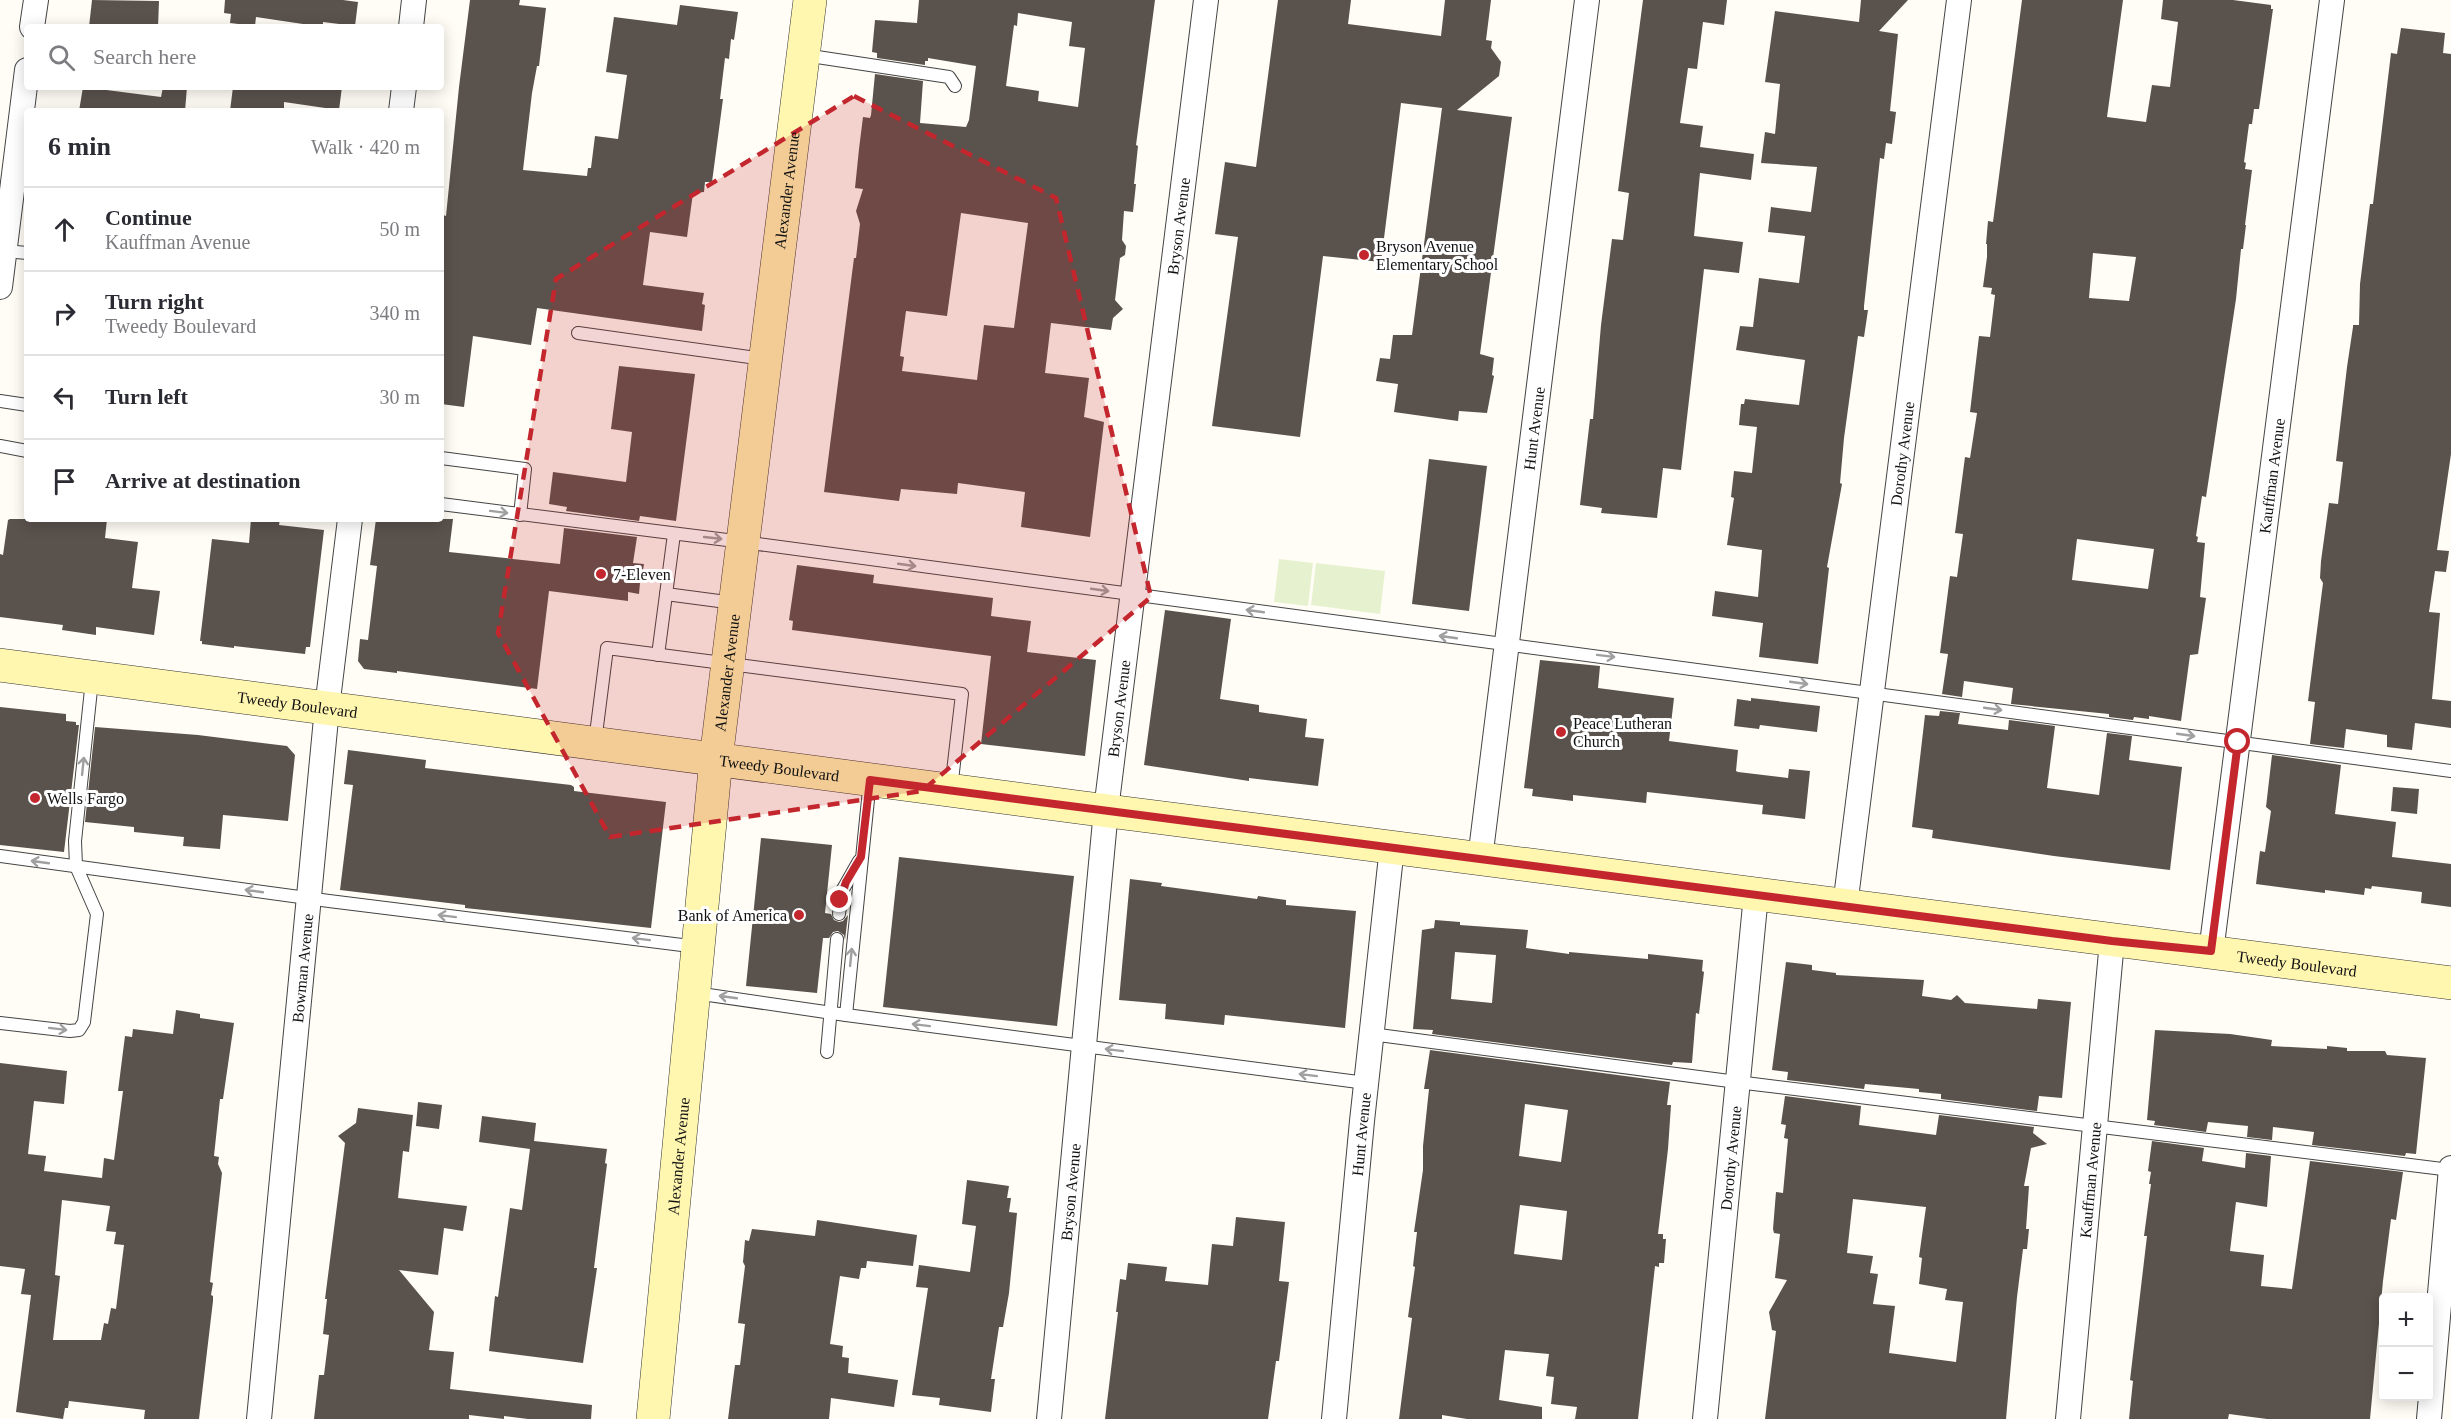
<!DOCTYPE html>
<html lang="en">
<head>
<meta charset="utf-8">
<style>
  body { margin:0; font-family:Georgia,serif; background:#f7f7f7; color:#2b2b33 }
  .controls { position:absolute; right:18px; bottom:18px; display:grid; overflow:hidden; border-radius:6px; box-shadow:0 3px 15px #0003 }
  .controls button { width:54px; height:54px; display:grid; place-items:center; padding:0; border:0; border-bottom:2px solid #e1e1e2; background:#fff; color:#2b2b33; font:30px sans-serif }
  .stop { position:absolute; width:18px; height:18px; margin:-14px; border:4px solid #c4262e; border-radius:50%; background:#fff }
  .stop.end { background:#c4262e; border-color:#fff; box-shadow:0 2px 6px #0008 }
  .list { margin:0; padding:0; list-style:none }
  h2 { display:flex; justify-content:space-between; align-items:center; height:78px; margin:0; padding:0 24px; font-size:26px }
  h2 small { font-size:20px; font-weight:400; color:#7c7c81 }
  .list li { display:grid; grid-template-columns:39px 1fr auto; gap:18px; align-items:center; box-sizing:border-box; height:84px; padding:0 24px; border-top:2px solid #e1e1e2 }
  .list b { display:block; font-size:22px; white-space:nowrap }
  .list p { margin:0; font-size:20px; white-space:nowrap; color:#7c7c81 }
  .list em { font-size:20px; font-style:normal; color:#7c7c81 }
  .icon { flex:none; width:33px; height:33px; fill:none; stroke:currentColor; stroke-width:2; stroke-linecap:round; stroke-linejoin:round }
  .map { position:relative; flex:none; width:2451px; height:1419px; overflow:hidden }
  .search { position:absolute; background:#fff; box-shadow:0 3px 15px #0003; left:24px; top:24px; width:420px; height:66px; display:flex; align-items:center; gap:15px; box-sizing:border-box; padding:0 21px; border-radius:6px; color:#7c7c81; font-size:22px }
  .panel { position:absolute; background:#fff; box-shadow:0 3px 15px #0003; left:24px; top:108px; width:420px; height:414px; border-radius:6px }
  .map>svg:first-child { display:block }
</style>
</head>
<body>
<div class="map">
<svg width="2451" height="1419" viewBox="0 0 2451 1419">
  <rect width="100%" height="100%" fill="#fffdf5"/>
  <!-- pitch -->
  <g fill="#e6f2cf">
    <polygon points="1279,559 1313,563 1308,606 1274,602"/>
    <polygon points="1316,563 1385,571 1380,614 1311,605"/>
  </g>
  <!-- building -->
  <g fill="#5a524d" fill-rule="evenodd">
    <polygon points="92,0 159,1 158,27 89,27"/>
    <polygon points="225,0 343,0 358,2 355,26 323,22 323,27 256,17 255,26 230,23 231,14 224,13"/>
    <polygon points="470,0 520,0 519,5 546,8 539,66 537,66 532,93 523,170 587,176 588,168 591,168 595,136 618,139 627,75 606,72 614,17 677,25 680,5 738,12 734,40 731,39 729,59 725,58 720,99 723,99 712,182 705,182 704,192 693,193 687,237 650,232 643,285 704,293 702,304 705,305 702,331 537,308 531,345 473,336 464,407 441,404 441,231 443,215 446,216 459,87"/>
    <path d="M919,0H1155L1136,145L1138,146L1134,184H1136L1133,212L1124,211L1122,240L1126,246L1125,255L1120,258L1115,300L1123,309L1113,318L1111,330L1051,323L1045,373L1089,378L1084,417L1104,422L1090,537L1021,527L1025,492L958,483L957,494L901,489L899,501L824,492L854,258H856L860,224L856,211L863,189L855,188L859,149L863,117L870,118L871,115L875,74L923,81L920,123L966,127L969,120L976,66L928,58V61H925V65L877,58V53L872,52L875,20L917,23ZM1018,13L1072,22L1069,46L1085,48L1078,107L1038,101L1039,91L1006,86L1014,25L1017,26ZM961,213L1028,223L1014,328L984,325L977,380L902,371L904,357L900,356L906,311L947,316Z"/>
    <polygon points="1278,0 1351,0 1348,24 1441,36 1445,0 1491,0 1486,40 1492,41 1491,48 1501,62 1499,76 1457,110 1512,117 1480,354 1494,358 1492,375 1494,376 1487,413 1459,411 1458,421 1394,412 1398,384 1376,381 1380,358 1390,359 1393,335 1412,335 1442,108 1401,103 1381,262 1323,256 1300,437 1212,426 1238,237 1215,234 1225,162 1256,167"/>
    <polygon points="1643,0 1727,0 1724,25 1703,22 1697,69 1688,68 1680,123 1703,126 1700,147 1754,154 1751,180 1700,173 1694,236 1743,242 1739,273 1704,269 1681,470 1663,468 1657,518 1601,513 1602,508 1580,505 1590,419 1593,419 1601,325 1612,239 1623,240 1629,193 1618,191"/>
    <polygon points="1861,0 1908,0 1879,31 1898,34 1890,111 1896,112 1892,144 1886,143 1884,159 1880,158 1864,306 1864,310 1868,310 1864,337 1858,336 1844,438 1840,483 1842,484 1827,567 1829,568 1818,664 1759,657 1763,623 1712,616 1715,591 1758,597 1762,550 1727,545 1734,498 1731,497 1734,471 1752,473 1757,427 1739,425 1741,404 1744,404 1745,399 1799,405 1805,360 1736,350 1740,326 1753,327 1759,278 1799,283 1805,236 1768,232 1771,207 1811,212 1817,167 1761,163 1765,132 1775,134 1780,84 1765,82 1775,11 1859,22"/>
    <path d="M2022,0H2123L2107,117L2146,122L2152,85L2170,87L2178,22L2161,19L2163,0H2233L2271,5V9H2273L2259,109H2254L2252,124H2249L2244,162L2246,163L2245,169L2252,170L2245,225H2246L2243,249H2241L2236,299L2206,497L2202,496L2196,536L2198,537L2197,542L2205,543L2200,597L2206,598L2198,654L2190,655L2181,721L2149,716V719L2134,717L2133,720L2109,717V714L2011,704L2013,688L1964,681L1962,697L1942,694L1948,654L1940,653L1950,576L1957,577L1963,534L1955,533L1965,457L1970,458L1977,413L1970,412L1979,336L1990,337L1995,295L1991,294L1992,288L1983,287L1987,257V244H1986L1988,221L1993,222ZM2093,253L2136,257L2129,301L2089,298ZM2077,539L2154,549L2148,589L2072,580Z"/>
    <polygon points="2401,28 2445,33 2443,53 2451,54 2451,454 2437,550 2449,551 2446,572 2435,571 2429,612 2440,613 2432,699 2451,701 2451,728 2415,723 2412,750 2387,747 2387,735 2346,729 2344,748 2310,744 2315,702 2308,701 2323,583 2320,578 2321,561 2329,503 2338,504 2343,462 2336,461 2347,367 2353,327 2353,325 2359,325 2360,284 2370,204 2373,204 2391,53 2397,54"/>
    <polygon points="83,87 161,97 163,87 187,87 185,111 79,111"/>
    <polygon points="233,87 342,87 339,110 284,102 284,111 230,111"/>
    <polygon points="619,366 695,374 676,521 640,516 639,521 566,511 567,507 549,504 553,472 626,482 632,432 611,429"/>
    <polygon points="1429,459 1487,466 1469,611 1412,604"/>
    <polygon points="10,519 107,519 105,538 138,542 132,588 160,591 154,635 96,627 96,635 62,630 63,625 0,617 0,554 3,555 8,520"/>
    <polygon points="251,519 280,519 279,525 324,530 310,647 306,647 305,654 234,646 234,648 202,644 202,641 200,641 212,539 249,543"/>
    <polygon points="376,519 453,519 449,552 560,564 564,528 637,537 633,563 644,564 641,583 640,583 639,594 628,592 628,601 549,591 537,689 397,671 397,673 364,669 358,661 360,639 368,640 377,566 370,565"/>
    <polygon points="797,565 874,575 873,583 993,598 991,616 1031,621 1027,652 1096,660 1085,756 981,744 991,656 792,630 793,621 789,620"/>
    <polygon points="1165,610 1231,619 1220,699 1259,705 1259,712 1307,719 1305,737 1324,739 1318,786 1249,778 1249,781 1144,765"/>
    <polygon points="1540,660 1600,666 1598,688 1674,698 1669,741 1738,750 1736,771 1738,772 1788,778 1789,769 1810,771 1805,819 1762,814 1763,805 1647,792 1646,803 1573,795 1573,801 1532,796 1533,789 1524,788"/>
    <polygon points="1751,698 1820,706 1817,732 1760,725 1759,729 1734,726 1737,699 1751,701"/>
    <polygon points="0,707 66,714 66,721 76,722 76,725 79,725 64,852 0,845"/>
    <polygon points="1940,711 1960,713 1958,724 2008,730 2009,720 2055,726 2047,788 2099,795 2107,733 2132,736 2129,760 2182,767 2170,870 2054,856 1932,838 1933,830 1912,827 1925,715 1939,716"/>
    <polygon points="95,727 198,735 287,746 295,755 288,821 223,815 220,849 183,846 184,837 134,832 134,827 85,822"/>
    <polygon points="348,750 426,760 425,768 571,785 574,787 574,791 666,802 651,928 465,908 465,905 340,890 353,785 344,784"/>
    <polygon points="2272,755 2341,765 2335,814 2396,822 2392,857 2451,864 2451,907 2421,903 2422,892 2372,886 2371,889 2365,888 2364,895 2325,890 2325,893 2256,884 2260,851 2265,852 2271,811 2266,807"/>
    <polygon points="2393,787 2419,789 2417,814 2391,811"/>
    <polygon points="761,838 832,845 825,913 831,914 834,920 839,922 843,921 848,915 845,940 844,935 838,931 833,932 829,938 823,938 817,993 746,986"/>
    <polygon points="899,857 1074,876 1057,1026 883,1007"/>
    <polygon points="1130,879 1162,883 1161,886 1257,899 1258,896 1286,900 1286,905 1356,911 1345,1028 1225,1015 1224,1025 1165,1019 1166,1004 1119,1000"/>
    <path d="M1435,920L1460,922V925L1528,930L1526,948L1569,954V952L1648,959V954L1703,960L1702,971L1704,972L1699,1014L1696,1013L1692,1063L1673,1062L1672,1065L1432,1034L1433,1030L1413,1029L1422,930L1434,928ZM1455,952L1496,955L1492,1003L1451,999Z"/>
    <polygon points="1786,962 1812,965 1812,970 1836,973 1836,975 1924,980 1922,996 1951,1000 1957,995 1965,1003 2037,1009 2038,999 2071,1002 2062,1098 2039,1096 2037,1111 1941,1099 1941,1094 1919,1092 1919,1089 1865,1084 1864,1089 1787,1080 1788,1072 1772,1070"/>
    <path d="M176,1010L200,1014V1018L234,1023L223,1099H220L214,1156L219,1157L218,1164L222,1173L210,1282L213,1283L211,1295L213,1296V1301L199,1419H144L145,1410L69,1401L68,1408H65L63,1419L16,1412L31,1295L21,1294L25,1269L0,1266V1063L67,1071L64,1104L34,1101L28,1154L46,1156L44,1171L102,1178L104,1158L114,1160L123,1091H118L125,1036L132,1037L133,1029L173,1034ZM62,1200L110,1206L106,1231L116,1232L114,1244L124,1245L116,1309L111,1308L108,1324L104,1323L101,1340H53L60,1276L55,1275Z"/>
    <polygon points="2155,1030 2230,1034 2272,1040 2271,1046 2327,1049 2327,1046 2347,1048 2347,1051 2385,1051 2387,1055 2426,1058 2416,1154 2406,1153 2405,1156 2312,1145 2314,1132 2273,1127 2272,1140 2247,1137 2248,1126 2208,1122 2206,1132 2154,1125 2155,1121 2147,1120"/>
    <path d="M1430,1050L1670,1082L1667,1105H1671L1668,1149L1658,1234H1663V1239H1666L1664,1263H1659V1267L1655,1266L1638,1419H1575L1577,1407L1551,1404L1554,1377L1546,1376L1549,1354L1505,1350L1499,1400L1542,1407V1419H1467L1442,1415V1419H1399L1412,1318L1408,1317L1415,1267L1413,1266L1417,1232H1414L1423,1170V1146L1429,1089H1424ZM1525,1104L1568,1110L1561,1162L1519,1156ZM1520,1205L1567,1211L1562,1260L1514,1254Z"/>
    <path d="M1785,1096L1861,1106L1859,1125L1936,1135L1939,1115L2034,1127L2033,1133L2047,1144L2031,1148L2024,1186H2029L2026,1229H2029L2027,1249H2023L2017,1297L2006,1419H1765L1776,1331L1772,1330L1769,1312L1787,1280L1775,1278L1780,1234L1774,1233L1773,1229L1776,1192L1783,1193L1788,1139L1784,1138L1786,1125L1781,1124ZM1853,1199L1926,1207L1919,1257L1922,1258L1919,1284L1947,1289L1945,1300L1963,1302L1956,1362L1889,1353L1895,1306L1873,1304L1878,1274L1870,1273L1873,1256L1847,1253Z"/>
    <polygon points="418,1102 442,1105 439,1129 416,1126"/>
    <polygon points="358,1108 413,1115 409,1152 403,1151 398,1198 467,1206 463,1231 444,1228 438,1275 399,1270 434,1312 429,1350 454,1352 450,1389 592,1405 591,1419 528,1419 504,1416 504,1419 469,1415 469,1419 314,1419 319,1375 324,1375 329,1335 323,1334 327,1299 325,1299 345,1143 338,1136 356,1123"/>
    <polygon points="482,1116 536,1123 534,1141 607,1149 605,1163 607,1164 594,1268 597,1268 583,1363 489,1351 495,1296 498,1297 510,1208 522,1210 530,1149 479,1142"/>
    <polygon points="2152,1141 2204,1148 2202,1161 2245,1168 2246,1153 2271,1156 2267,1207 2236,1202 2230,1251 2264,1255 2261,1286 2292,1289 2310,1161 2403,1172 2396,1220 2391,1219 2383,1281 2370,1419 2267,1419 2229,1414 2228,1419 2129,1419 2133,1381 2130,1380 2147,1236 2144,1236 2151,1184 2149,1184 2151,1172 2148,1171"/>
    <polygon points="967,1180 1009,1186 1007,1198 1011,1198 1009,1212 1017,1213 1009,1293 1003,1327 999,1327 991,1379 995,1379 991,1412 939,1405 940,1398 912,1395 928,1288 916,1287 919,1265 970,1272 976,1226 962,1224"/>
    <polygon points="1236,1217 1285,1222 1279,1281 1289,1282 1279,1361 1276,1361 1268,1419 1105,1419 1118,1312 1116,1312 1120,1279 1126,1280 1128,1263 1167,1267 1165,1281 1208,1285 1212,1244 1233,1246"/>
    <polygon points="817,1220 917,1235 913,1266 867,1261 866,1268 861,1268 859,1279 840,1276 830,1344 843,1346 842,1357 849,1358 848,1373 898,1380 894,1407 831,1398 829,1419 728,1419 735,1365 740,1365 745,1324 738,1323 745,1266 743,1262 745,1240 749,1241 752,1229 815,1236"/>
  </g>
  <g fill="none" stroke-linecap="round" stroke-linejoin="round">
    <defs>
      <g id="lane">
        <polyline points="804,55 949,77 955,86"/>
        <polyline points="5,251 27,253"/>
        <polyline points="578,333 764,359"/>
        <polyline points="0,401 27,405"/>
        <polyline points="0,446 27,451"/>
        <polyline points="441,458 525,469 520,515"/>
        <polyline points="441,504 743,542 2451,771"/>
        <polyline points="666,594 734,603"/>
        <polyline points="658,655 674,534"/>
        <polyline points="595,742 607,648 962,694 951,789"/>
        <polyline points="0,856 329,901 698,947"/>
        <polyline points="839,914 842,891 859,861"/>
        <polyline points="695,993 846,1015 1366,1083"/>
        <polyline points="846,1015 870,780"/>
        <polyline points="0,1023 70,1031 79,1030 84,1022 97,914 76,866 75,841 92,680"/>
        <polyline points="1371,1034 1737,1082 2451,1170"/>
        <polyline points="827,1052 837,939"/>
      </g>
      <g id="street">
        <polyline points="32,27 36,0"/>
        <polyline points="411,27 414,0"/>
        <polyline points="401,111 404,87"/>
        <polyline points="0,287 27,70"/>
        <path id="s1" d="M1480,859L1587,0"/>
        <path id="s2" d="M1845,906L1959,0"/>
        <path id="s3" d="M2211,952L2332,0"/>
        <path id="s4" d="M259,1419L327,708L350,519"/>
        <path id="s5" d="M1049,1419L1106,810L1206,0"/>
        <path id="s6" d="M1334,1419L1362,1121L1392,847"/>
        <path id="s7" d="M1705,1419L1756,895"/>
        <path id="s8" d="M2068,1419L2112,941"/>
        <polyline points="2429,1419 2451,1168"/>
      </g>
      <g id="secondary">
        <path id="s9" d="M0,665L1077,807L2451,983"/>
        <path id="s10" d="M653,1419L716,759L810,0"/>
      </g>
    </defs>
    <!-- lane casing -->
    <use href="#lane" stroke="#444" stroke-width="14"/>
    <!-- street casing -->
    <use href="#street" stroke="#444" stroke-width="26"/>
    <!-- secondary casing -->
    <use href="#secondary" stroke="#333" stroke-width="34"/>
    <!-- lane -->
    <use href="#lane" stroke="#fff" stroke-width="12"/>
    <!-- street -->
    <use href="#street" stroke="#fff" stroke-width="24"/>
    <!-- secondary -->
    <use href="#secondary" stroke="#fff6b0" stroke-width="33"/>
  </g>
  <!-- one-way arrows -->
  <defs><path id="oneway-shaft" d="M-6 0H5M1.5-3L5.5 0L1.5 3" fill="none" stroke-width="1.6" stroke-linecap="round" stroke-linejoin="round" transform="scale(1.5)"/></defs>
  <g stroke="#a0a0a0">
    <use href="#oneway-shaft" transform="translate(499 512) rotate(7)"/>
    <use href="#oneway-shaft" transform="translate(713 538) rotate(6)"/>
    <use href="#oneway-shaft" transform="translate(907 565) rotate(8)"/>
    <use href="#oneway-shaft" transform="translate(1100 590) rotate(8)"/>
    <use href="#oneway-shaft" transform="translate(1255 611) rotate(-172)"/>
    <use href="#oneway-shaft" transform="translate(1448 637) rotate(-172)"/>
    <use href="#oneway-shaft" transform="translate(1606 656) rotate(7)"/>
    <use href="#oneway-shaft" transform="translate(1799 683) rotate(8)"/>
    <use href="#oneway-shaft" transform="translate(1993 709) rotate(8)"/>
    <use href="#oneway-shaft" transform="translate(2186 735) rotate(8)"/>
    <use href="#oneway-shaft" transform="translate(83 766) rotate(-84)"/>
    <use href="#oneway-shaft" transform="translate(40 862) rotate(-172)"/>
    <use href="#oneway-shaft" transform="translate(254 891) rotate(-172)"/>
    <use href="#oneway-shaft" transform="translate(447 916) rotate(-173)"/>
    <use href="#oneway-shaft" transform="translate(641 939) rotate(-173)"/>
    <use href="#oneway-shaft" transform="translate(851 957) rotate(-84)"/>
    <use href="#oneway-shaft" transform="translate(728 997) rotate(-172)"/>
    <use href="#oneway-shaft" transform="translate(921 1025) rotate(-173)"/>
    <use href="#oneway-shaft" transform="translate(58 1029) rotate(7)"/>
    <use href="#oneway-shaft" transform="translate(1114 1050) rotate(-173)"/>
    <use href="#oneway-shaft" transform="translate(1308 1075) rotate(-173)"/>
  </g>
  <g fill="none" stroke-linecap="round" stroke-linejoin="round">
    <!-- route -->
    <polyline stroke="#c4262e" stroke-width="8" points="840,900 846,882 861,857 870,780 2112,941 2211,951 2238,742"/>
  </g>
  <!-- marked area -->
  <path fill="#c4262e" fill-opacity="0.2" stroke="#c4262e" stroke-width="4.5" stroke-dasharray="12 8" stroke-linejoin="round" d="M854,96L1056,198L1151,597L922,791L610,837L498,633L556,279Z"/>
  <!-- markers -->
  <g fill="#c4262e" stroke="#fff" stroke-width="2">
    <circle cx="1364" cy="255" r="6"/>
    <circle cx="601" cy="574" r="6"/>
    <circle cx="1561" cy="732" r="6"/>
    <circle cx="35" cy="798" r="6"/>
    <circle cx="799" cy="915" r="6"/>
  </g>
  <g text-anchor="middle" stroke-width="6" stroke-linejoin="round" paint-order="stroke">
    <!-- street labels -->
    <g font-size="16" fill="#111" stroke="#fff">
      <text dy="6" stroke="none"><textPath href="#s10" startOffset="1236">Alexander Avenue</textPath></text>
      <text dy="6" stroke="none"><textPath href="#s5" startOffset="1200">Bryson Avenue</textPath></text>
      <text dy="6" stroke="none"><textPath href="#s1" startOffset="434">Hunt Avenue</textPath></text>
      <text dy="6" stroke="none"><textPath href="#s2" startOffset="456">Dorothy Avenue</textPath></text>
      <text dy="6" stroke="none"><textPath href="#s3" startOffset="480">Kauffman Avenue</textPath></text>
      <text dy="6" stroke="none"><textPath href="#s10" startOffset="750">Alexander Avenue</textPath></text>
      <text dy="6" stroke="none"><textPath href="#s9" startOffset="300">Tweedy Boulevard</textPath></text>
      <text dy="6" stroke="none"><textPath href="#s5" startOffset="714">Bryson Avenue</textPath></text>
      <text dy="6" stroke="none"><textPath href="#s9" startOffset="786">Tweedy Boulevard</textPath></text>
      <text dy="6" stroke="none"><textPath href="#s9" startOffset="2316">Tweedy Boulevard</textPath></text>
      <text dy="6" stroke="none"><textPath href="#s4" startOffset="453">Bowman Avenue</textPath></text>
      <text dy="6" stroke="none"><textPath href="#s6" startOffset="286">Hunt Avenue</textPath></text>
      <text dy="6" stroke="none"><textPath href="#s10" startOffset="264">Alexander Avenue</textPath></text>
      <text dy="6" stroke="none"><textPath href="#s7" startOffset="262">Dorothy Avenue</textPath></text>
      <text dy="6" stroke="none"><textPath href="#s8" startOffset="240">Kauffman Avenue</textPath></text>
      <text dy="6" stroke="none"><textPath href="#s5" startOffset="228">Bryson Avenue</textPath></text>
    </g>
    <!-- poi labels -->
    <g font-size="16" fill="#111" stroke="#fff" text-anchor="start">
      <text x="1376" y="252">Bryson Avenue<tspan x="1376" dy="18">Elementary School</tspan></text>
      <text x="613" y="580">7-Eleven</text>
      <text x="1573" y="729">Peace Lutheran<tspan x="1573" dy="18">Church</tspan></text>
      <text x="47" y="804">Wells Fargo</text>
      <text x="787" y="921" text-anchor="end">Bank of America</text>
    </g>
  </g>
</svg>
<div class="controls">
<button>+</button>
<button>−</button>
</div>
<div class="stop" style="left:2238px;top:742px"></div>
<div class="stop end" style="left:840px;top:900px"></div>
<div class="search"><svg class="icon" aria-label="search" viewBox="0 0 24 24"><circle cx="10" cy="10" r="6"/><path d="M15 15l6 6"/></svg>Search here</div>
<section class="panel">
<h2>6 min<small>Walk · 420 m</small></h2>
<ul class="list">
<li><svg class="icon" aria-label="ahead" viewBox="0 0 24 24"><path d="M12 20V5M6 11l6-6 6 6"/></svg><div><b>Continue</b><p>Kauffman Avenue</p></div><em>50 m</em></li>
<li><svg class="icon" aria-label="right" viewBox="0 0 24 24"><path d="M7 20v-9h11M14 6l5 5-5 5"/></svg><div><b>Turn right</b><p>Tweedy Boulevard</p></div><em>340 m</em></li>
<li><svg class="icon" aria-label="left" viewBox="0 0 24 24"><path d="M17 20v-9H6M10 6l-5 5 5 5"/></svg><div><b>Turn left</b></div><em>30 m</em></li>
<li><svg class="icon" aria-label="arrive" viewBox="0 0 24 24"><path d="M6 21V4h12l-3 4 3 4H6"/></svg><div><b>Arrive at destination</b></div></li>
</ul>
</section>
</div>
</body>
</html>
